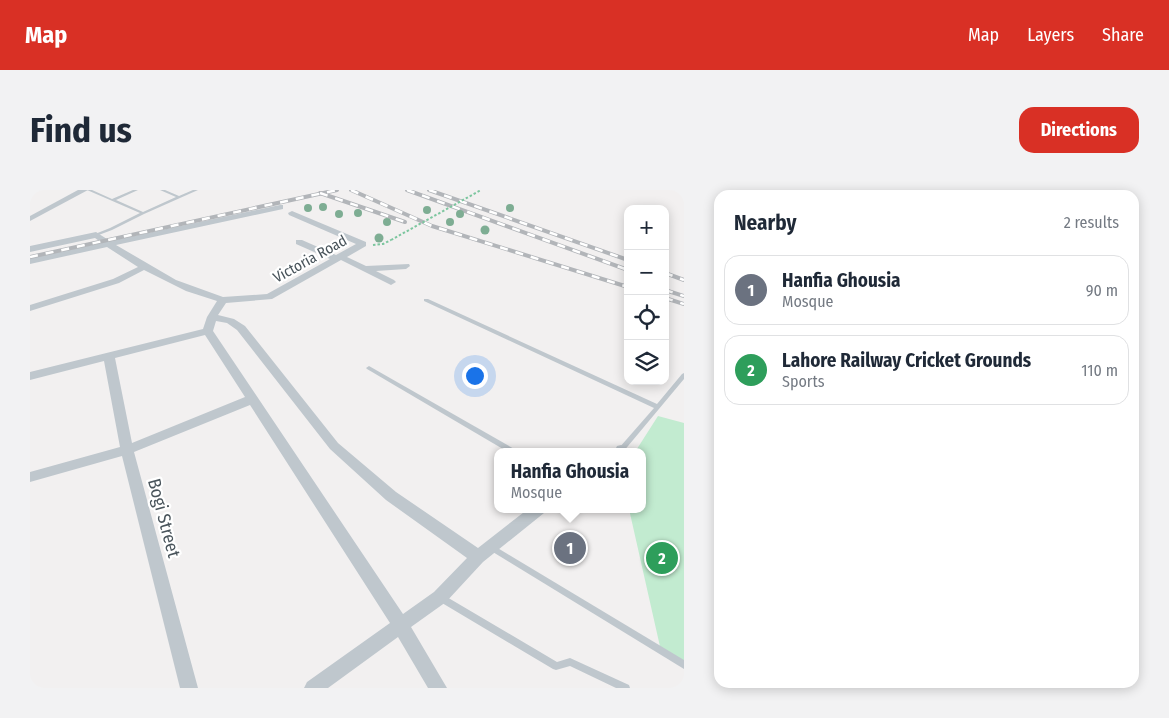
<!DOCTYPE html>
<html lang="en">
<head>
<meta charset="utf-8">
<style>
  body { margin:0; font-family:"Fira Sans Condensed",sans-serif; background:#f2f2f3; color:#1f2937 }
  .controls { position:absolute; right:15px; top:15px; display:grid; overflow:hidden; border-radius:10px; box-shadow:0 2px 12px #0003 }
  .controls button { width:45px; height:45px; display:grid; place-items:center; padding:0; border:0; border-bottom:1px solid #e0e1e3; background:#fff; color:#1f2937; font:25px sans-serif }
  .you { position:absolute; left:444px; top:185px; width:18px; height:18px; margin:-12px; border:4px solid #fff; border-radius:50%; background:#1a73e8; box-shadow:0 0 0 8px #1a73e833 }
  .badge { display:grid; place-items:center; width:32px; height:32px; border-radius:50%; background:#d93025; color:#fff; font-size:16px; font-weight:700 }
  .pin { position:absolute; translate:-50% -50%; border:2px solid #fff; box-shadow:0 1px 5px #0006 }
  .popup { position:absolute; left:464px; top:258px; width:152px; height:65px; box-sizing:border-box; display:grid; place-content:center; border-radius:10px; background:#fff; filter:drop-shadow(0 1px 4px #0005); font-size:16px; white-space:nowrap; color:#747a83 }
  .popup b { font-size:19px; color:#1f2937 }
  .popup::after { content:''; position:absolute; left:50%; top:100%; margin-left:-10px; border:10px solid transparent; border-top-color:#fff }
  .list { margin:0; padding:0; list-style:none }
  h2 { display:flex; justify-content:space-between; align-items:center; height:65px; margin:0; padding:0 20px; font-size:21px }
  h2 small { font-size:16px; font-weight:400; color:#747a83 }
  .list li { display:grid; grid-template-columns:32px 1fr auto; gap:15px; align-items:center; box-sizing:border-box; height:70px; margin:0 10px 10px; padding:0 10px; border:1px solid #e0e1e3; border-radius:15px }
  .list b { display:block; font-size:19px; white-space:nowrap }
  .list p { margin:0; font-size:16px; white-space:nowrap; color:#747a83 }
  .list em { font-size:16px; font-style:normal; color:#747a83 }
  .icon { flex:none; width:28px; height:28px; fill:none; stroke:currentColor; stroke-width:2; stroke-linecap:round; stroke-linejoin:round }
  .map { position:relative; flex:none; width:654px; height:498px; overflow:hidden; border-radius:15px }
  header { display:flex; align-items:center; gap:30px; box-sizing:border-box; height:70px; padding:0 25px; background:#d93025; color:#fff }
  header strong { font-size:24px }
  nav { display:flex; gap:28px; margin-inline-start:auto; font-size:18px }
  .intro { display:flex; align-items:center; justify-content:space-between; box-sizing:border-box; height:120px; padding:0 30px }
  h1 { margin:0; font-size:35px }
  .button { padding:12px 22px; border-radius:15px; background:#d93025; color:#fff; font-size:18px; font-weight:700 }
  main { display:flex; gap:30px; padding:0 30px }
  aside { flex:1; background:#fff; border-radius:15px; box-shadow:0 2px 12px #0003 }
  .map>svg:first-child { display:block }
</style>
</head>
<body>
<header>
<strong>Map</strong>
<nav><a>Map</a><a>Layers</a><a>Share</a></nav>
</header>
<div class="intro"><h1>Find us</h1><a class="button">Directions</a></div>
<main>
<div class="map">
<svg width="654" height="498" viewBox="0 0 654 498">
  <rect width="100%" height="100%" fill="#f2f0f0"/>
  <!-- green -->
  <polygon fill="#c2ebd0" points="628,226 654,233 654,475 631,461 599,319 612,319 612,262 605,262"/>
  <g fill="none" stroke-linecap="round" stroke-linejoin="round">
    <!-- path -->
    <polyline stroke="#7dc69f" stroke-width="2" stroke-dasharray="2.5 2" stroke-linecap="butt" points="343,55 353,54 361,50"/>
    <!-- lane -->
    <g fill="#bfc7cd" fill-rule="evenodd">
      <polygon points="57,0 62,0 82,9 103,0 108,0 86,10 113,22 146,7 130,0 135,0 149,6 163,0 168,0 114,24 82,40 66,46 65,46 65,44 80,38 110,23"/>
      <polygon points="394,109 398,109 627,214 652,184 654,183 654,189 593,262 589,262 588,260 589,258 624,218 394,111"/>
      <polygon points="339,176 486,260 487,262 478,262 337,179 336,178"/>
      <polygon points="461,354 654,470 654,479 458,359 457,357 458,355"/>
      <polygon points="410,403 527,472 540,468 599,495 600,498 586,498 540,476 526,480 523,479 407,410 406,407 407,404"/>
    </g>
    <!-- street -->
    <g fill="#bfc7cd" fill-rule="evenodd">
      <polygon points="48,0 58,0 0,31 0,26"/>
      <path d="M250,15H253V19L86,55L146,90L193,107L237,104L300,69L266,54V50H272L306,65L326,54L259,25L258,23L262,21L336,52V56L317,67L336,76L379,74L380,76L376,79L346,81L364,90L366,92L361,95L311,70L242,109L196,113L188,125L204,129L215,136L308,253L366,302L448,358L498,319H516L514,323L453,372L416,412L381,437L417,498H398L368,447L298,498H274L277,492L360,433L220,215L104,262L168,498H150L92,266L0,292V282L90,257L74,171L0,190V182L173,139L177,127L187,111L156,101L114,80L89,93L0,121V115L83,89L108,77L77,57L0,74V68L72,53L65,48L0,62V56L66,42L80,51ZM186,131L197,133L207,140L300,259L356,310L437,368L404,402L373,424L183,141ZM175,145L215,207L102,253L85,168Z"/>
      <polygon points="591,255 595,256 597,262 584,262 587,256"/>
    </g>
    <defs>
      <g id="rail">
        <polyline points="321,0 402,36 598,97"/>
        <polyline points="377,0 598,80"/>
        <polyline points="399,0 598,70"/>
        <polyline points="290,3 375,32"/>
        <polyline points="0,67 307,0"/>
        <polyline points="635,83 654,90"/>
        <polyline points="635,100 654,106"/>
        <polyline points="635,108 654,114"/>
      </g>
    </defs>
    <!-- rail casing -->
    <use href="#rail" stroke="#b2b5b9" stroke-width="4"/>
    <!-- rail -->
    <use href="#rail" stroke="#fff" stroke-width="2.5" stroke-dasharray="8" stroke-linecap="butt"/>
    <!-- path-bridge -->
    <polyline stroke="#7dc69f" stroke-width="2" stroke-dasharray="2.5 2" stroke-linecap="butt" points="361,50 451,0"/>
  </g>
  <!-- trees -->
  <g fill="#7ead93">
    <circle cx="293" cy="17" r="4"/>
    <circle cx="278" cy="18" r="4"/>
    <circle cx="480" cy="18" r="4"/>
    <circle cx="397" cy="20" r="4"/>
    <circle cx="328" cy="23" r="4"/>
    <circle cx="309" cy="24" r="4"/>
    <circle cx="430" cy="24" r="4"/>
    <circle cx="357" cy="32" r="4"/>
    <circle cx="420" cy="32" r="4"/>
    <circle cx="455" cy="40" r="4.5"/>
    <circle cx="349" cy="48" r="4.5"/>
  </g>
  <g text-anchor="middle" stroke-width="4.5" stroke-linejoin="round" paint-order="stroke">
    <!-- far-street labels -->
    <g font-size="15" fill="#49545b" stroke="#fff">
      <text transform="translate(280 69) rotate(-29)" y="5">Victoria Road</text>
    </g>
    <!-- street labels -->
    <g font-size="18" fill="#49545b" stroke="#fff">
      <text transform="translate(134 328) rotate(75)" y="6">Bogi Street</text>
    </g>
  </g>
</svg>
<div class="controls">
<button>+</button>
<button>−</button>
<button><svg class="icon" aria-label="locate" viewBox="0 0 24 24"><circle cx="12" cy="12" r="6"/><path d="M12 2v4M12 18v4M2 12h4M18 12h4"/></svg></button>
<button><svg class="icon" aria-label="layers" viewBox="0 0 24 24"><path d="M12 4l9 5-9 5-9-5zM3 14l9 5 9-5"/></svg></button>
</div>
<div class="you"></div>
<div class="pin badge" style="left:540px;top:358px;background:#6b7280">1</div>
<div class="popup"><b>Hanfia Ghousia</b>Mosque</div>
<div class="pin badge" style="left:632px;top:368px;background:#2e9e5b">2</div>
</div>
<aside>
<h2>Nearby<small>2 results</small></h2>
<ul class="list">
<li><span class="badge" style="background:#6b7280">1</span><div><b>Hanfia Ghousia</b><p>Mosque</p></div><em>90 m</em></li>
<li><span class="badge" style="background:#2e9e5b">2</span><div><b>Lahore Railway Cricket Grounds</b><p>Sports</p></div><em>110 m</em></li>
</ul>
</aside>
</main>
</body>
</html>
